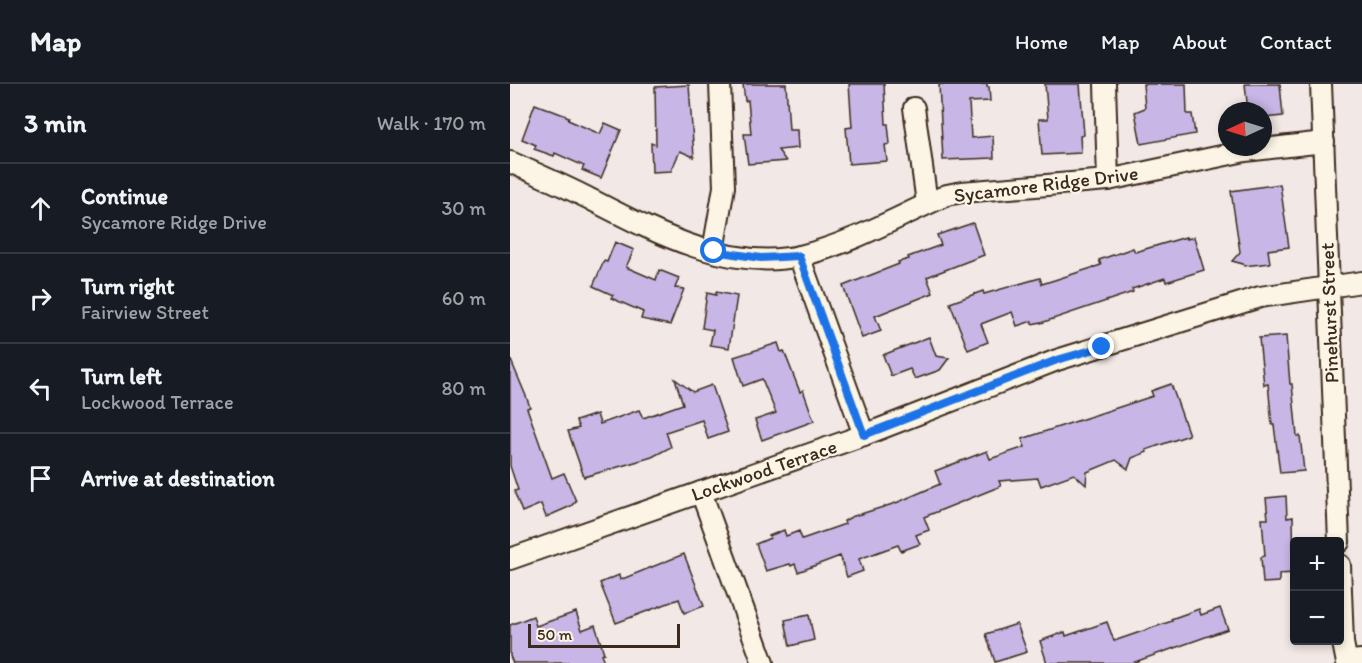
<!DOCTYPE html>
<html lang="en">
<head>
<meta charset="utf-8">
<style>
  body { margin:0; font-family:Itim,sans-serif; background:#20242c; color:#f1f3f6 }
  .controls { position:absolute; right:18px; bottom:18px; display:grid; overflow:hidden; border-radius:6px; box-shadow:0 3px 9px #0003 }
  .controls button { width:54px; height:54px; display:grid; place-items:center; padding:0; border:0; border-bottom:2px solid #363941; background:#171b24; color:#f1f3f6; font:30px sans-serif }
  .compass { position:absolute; left:708px; top:18px; width:54px; height:54px; border-radius:50%; background:#171b24; box-shadow:0 3px 9px #0003; rotate:266deg }
  .scale { position:absolute; left:18px; bottom:15px; width:152px; box-sizing:border-box; padding-left:6px; border:3px solid #3b2a1e; border-top:0; font-size:16px; line-height:21px; white-space:nowrap; color:#3b2a1e; -webkit-text-stroke:4px #fcf5e5; paint-order:stroke }
  .stop { position:absolute; width:18px; height:18px; margin:-14px; border:4px solid #1a73e8; border-radius:50%; background:#fff }
  .stop.end { background:#1a73e8; border-color:#fff; box-shadow:0 2px 6px #0008 }
  .list { margin:0; padding:0; list-style:none }
  h2 { display:flex; justify-content:space-between; align-items:center; height:78px; margin:0; padding:0 24px; font-size:26px }
  h2 small { font-size:20px; font-weight:400; color:#9ea1a6 }
  .list li { display:grid; grid-template-columns:39px 1fr auto; gap:18px; align-items:center; box-sizing:border-box; height:90px; padding:0 24px; border-top:2px solid #363941 }
  .list b { display:block; font-size:22px; white-space:nowrap }
  .list p { margin:0; font-size:20px; white-space:nowrap; color:#9ea1a6 }
  .list em { font-size:20px; font-style:normal; color:#9ea1a6 }
  .icon { flex:none; width:33px; height:33px; fill:none; stroke:currentColor; stroke-width:2; stroke-linecap:round; stroke-linejoin:round }
  .map { position:relative; flex:none; width:852px; height:579px; overflow:hidden }
  header { display:flex; align-items:center; gap:36px; box-sizing:border-box; height:84px; padding:0 30px; background:#171b24; border-bottom:2px solid #363941 }
  header strong { font-size:28px }
  nav { display:flex; gap:33px; margin-inline-start:auto; font-size:21px }
  main { display:flex }
  aside { flex:1; background:#171b24 }
  .map>svg:first-child { display:block }
</style>
</head>
<body>
<header>
<strong>Map</strong>
<nav><a>Home</a><a>Map</a><a>About</a><a>Contact</a></nav>
</header>
<main>
<aside>
<h2>3 min<small>Walk · 170 m</small></h2>
<ul class="list">
<li><svg class="icon" aria-label="ahead" viewBox="0 0 24 24"><path d="M12 20V5M6 11l6-6 6 6"/></svg><div><b>Continue</b><p>Sycamore Ridge Drive</p></div><em>30 m</em></li>
<li><svg class="icon" aria-label="right" viewBox="0 0 24 24"><path d="M7 20v-9h11M14 6l5 5-5 5"/></svg><div><b>Turn right</b><p>Fairview Street</p></div><em>60 m</em></li>
<li><svg class="icon" aria-label="left" viewBox="0 0 24 24"><path d="M17 20v-9H6M10 6l-5 5 5 5"/></svg><div><b>Turn left</b><p>Lockwood Terrace</p></div><em>80 m</em></li>
<li><svg class="icon" aria-label="arrive" viewBox="0 0 24 24"><path d="M6 21V4h12l-3 4 3 4H6"/></svg><div><b>Arrive at destination</b></div></li>
</ul>
</aside>
<div class="map">
<svg width="852" height="579" viewBox="0 0 852 579">
  <rect width="100%" height="100%" fill="#f2e8e5"/>
  <filter id="ink" filterUnits="userSpaceOnUse"><feTurbulence type="fractalNoise" baseFrequency=".0167" numOctaves="2"/><feDisplacementMap in="SourceGraphic" scale="12" xChannelSelector="R" yChannelSelector="G"/><feConvolveMatrix kernelMatrix="1 2 1 2 8 2 1 2 1" color-interpolation-filters="sRGB"/></filter>
  <g filter="url(#ink)">
    <!-- building -->
    <g fill="#c8b6e6" stroke="#3b2a1e" stroke-width="1.5">
      <polygon points="233,0 276,0 279,46 287,46 288,64 268,66 276,77 238,80 234,50 241,50 238,16 235,17"/>
      <polygon points="339,0 374,0 376,40 378,40 380,60 375,61 377,77 339,80 336,44 342,43"/>
      <polygon points="429,0 477,0 477,3 479,3 480,17 459,18 461,54 483,52 484,74 433,76"/>
      <polygon points="535,0 570,0 574,51 570,52 571,69 532,71 529,35 538,35"/>
      <polygon points="633,0 676,0 677,30 682,30 685,50 631,60 625,28 635,24"/>
      <polygon points="735,0 770,0 773,32 753,34 753,27 738,27"/>
      <polygon points="179,1 184,73 170,67 161,87 142,88 141,59 146,61 145,3"/>
      <polygon points="25,20 59,33 58,36 90,50 95,39 111,46 91,94 72,86 74,82 45,69 44,72 24,65 26,61 12,55"/>
      <polygon points="770,100 779,163 758,166 760,179 734,182 733,180 722,177 730,168 721,107"/>
      <polygon points="463,139 474,171 417,193 423,209 365,232 371,247 352,254 333,202 389,180 388,178 399,175 398,173 431,161 427,151"/>
      <polygon points="676,153 677,155 684,153 694,186 656,198 655,194 622,205 623,208 531,239 531,238 522,240 522,237 507,242 502,228 471,240 478,258 458,266 440,219 473,207 474,210 530,194 532,200 591,181 589,176 623,164 625,168"/>
      <polygon points="105,158 124,166 116,183 146,196 149,186 169,194 165,204 174,205 160,241 131,235 133,228 101,214 103,211 83,202 94,177 97,178"/>
      <polygon points="206,208 227,212 219,264 200,261 203,246 192,244 197,209 206,211"/>
      <polygon points="776,252 780,300 782,300 787,352 790,352 794,387 770,389 764,341 762,341 758,300 754,301 749,254"/>
      <polygon points="419,253 426,272 439,274 430,286 405,295 400,285 381,292 373,271"/>
      <polygon points="268,259 271,268 274,267 290,308 293,306 304,337 252,356 245,336 266,329 252,295 233,302 224,273"/>
      <polygon points="0,274 16,312 20,323 17,324 42,394 54,389 66,417 61,422 36,433 31,420 12,428 4,407 8,406 0,382"/>
      <polygon points="165,295 183,308 202,301 218,348 198,355 192,336 156,348 161,363 142,373 74,393 58,347 69,344 66,337 87,330 90,340 129,326 133,334 173,320"/>
      <polygon points="661,300 679,351 636,366 637,368 622,374 618,385 606,376 577,388 576,401 564,390 531,402 528,394 489,397 491,402 414,433 419,446 406,451 410,460 391,467 388,461 349,475 353,487 337,493 330,472 288,488 285,480 281,482 280,480 256,487 246,460 260,454 259,452 274,446 276,452 289,447 292,455 335,440 334,437 341,433 386,419 430,400 425,387 477,367 480,375 515,363 512,355 643,312 641,307"/>
      <polygon points="776,412 777,434 783,433 784,489 769,490 769,498 753,499 751,473 755,472 752,435 758,435 756,414"/>
      <polygon points="174,470 194,522 174,529 169,515 106,539 90,499 109,491 110,496"/>
      <polygon points="710,524 718,545 622,579 537,579 530,557 555,548 556,552 597,538 604,557 662,537 661,535 689,525 691,531"/>
      <polygon points="66,528 72,546 85,541 94,569 91,570 94,579 3,579 0,572 0,541 23,532 26,542"/>
      <polygon points="299,531 304,556 280,562 275,536"/>
      <polygon points="507,540 517,568 485,578 476,550"/>
    </g>
    <g fill="none" stroke-linecap="round" stroke-linejoin="round">
      <defs>
        <g id="minor">
          <polyline points="595,0 598,96"/>
          <polyline points="811,0 829,458"/>
          <polyline points="404,24 417,119"/>
          <path d="M0,78C25,89 50,100 74,112C139,145 215,188 290,172C341,160 389,132 437,111L452,108L598,96L735,67L814,58"/>
          <polyline points="203,167 214,103 210,0"/>
          <polyline points="289,172 354,351"/>
          <polyline points="191,408 253,579"/>
          <polyline points="0,475 354,351 547,276 750,213 852,198"/>
          <polyline points="830,481 833,559 837,579"/>
        </g>
        <polyline id="tertiary" points="841,579 852,578"/>
      </defs>
      <!-- minor casing -->
      <use href="#minor" stroke="#3b2a1e" stroke-width="24"/>
      <!-- tertiary casing -->
      <use href="#tertiary" stroke="#3b2a1e" stroke-width="28"/>
      <!-- minor -->
      <use href="#minor" stroke="#fcf5e5" stroke-width="20"/>
      <!-- tertiary -->
      <use href="#tertiary" stroke="#fcf5e5" stroke-width="24"/>
    </g>
  </g>
  <g fill="none" stroke-linecap="round" stroke-linejoin="round" filter="url(#ink)">
    <!-- route -->
    <polyline stroke="#1a73e8" stroke-width="8" points="204,167 251,174 289,172 354,351 547,276 592,263"/>
  </g>
  <g text-anchor="middle" stroke-width="4.5" stroke-linejoin="round" paint-order="stroke">
    <!-- street labels -->
    <g font-size="20" fill="#3b2a1e" stroke="#fcf5e5">
      <text transform="translate(536 100) rotate(-7)" y="7">Sycamore Ridge Drive</text>
      <text transform="translate(819 229) rotate(-92)" y="7">Pinehurst Street</text>
      <text transform="translate(254 386) rotate(-19)" y="7">Lockwood Terrace</text>
    </g>
  </g>
</svg>
<div class="controls">
<button>+</button>
<button>−</button>
</div>
<svg class="compass" viewBox="-18 -18 36 36"><path d="M0-13l5 13h-10z" fill="#e53935"/><path d="M0 13l5-13h-10z" fill="#9ea1a6"/></svg>
<div class="scale">50 m</div>
<div class="stop" style="left:204px;top:167px"></div>
<div class="stop end" style="left:592px;top:263px"></div>
</div>
</main>
</body>
</html>
